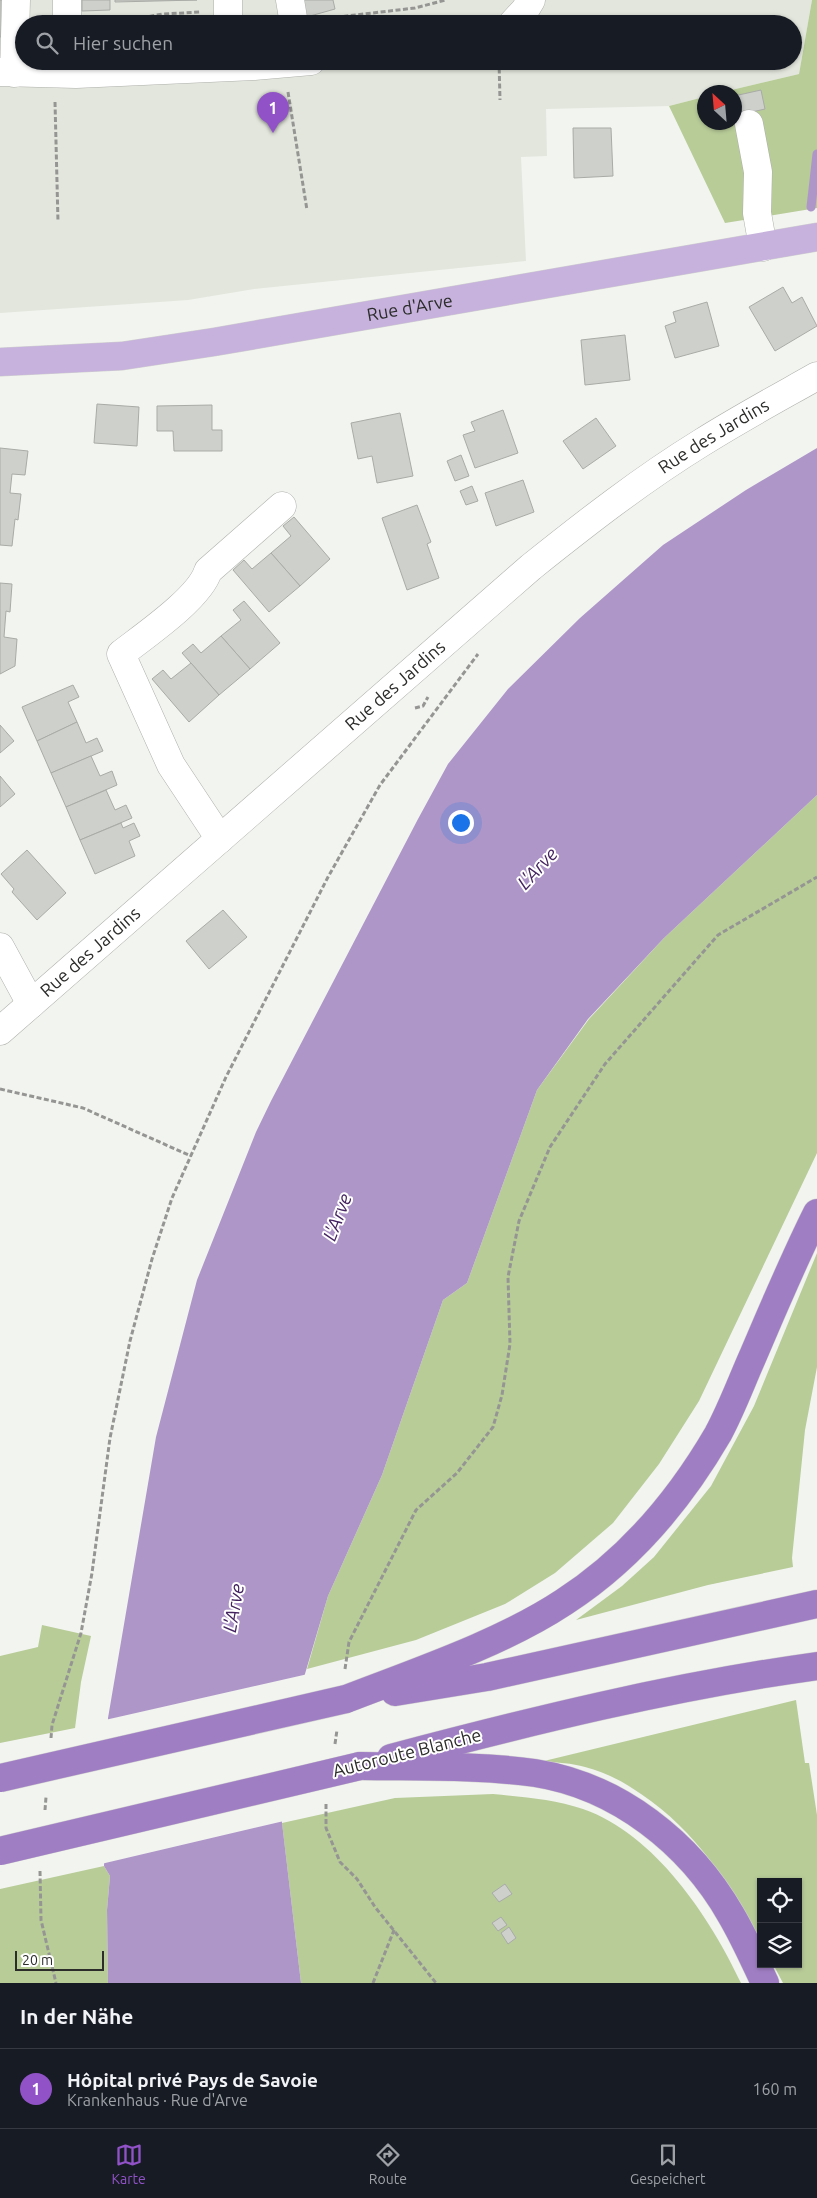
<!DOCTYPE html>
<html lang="de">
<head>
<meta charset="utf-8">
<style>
  body { margin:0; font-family:Ubuntu,sans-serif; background:#20242c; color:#f1f3f6 }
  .controls { position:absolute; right:15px; bottom:15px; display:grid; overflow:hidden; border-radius:0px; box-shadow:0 1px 4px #0004 }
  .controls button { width:45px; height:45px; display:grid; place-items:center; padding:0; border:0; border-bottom:1px solid #363941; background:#171b24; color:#f1f3f6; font:25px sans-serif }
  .compass { position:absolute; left:697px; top:85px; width:45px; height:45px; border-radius:50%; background:#171b24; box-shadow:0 1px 4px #0004; rotate:334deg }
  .scale { position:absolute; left:15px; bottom:12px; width:89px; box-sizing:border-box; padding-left:5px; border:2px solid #2c2c2b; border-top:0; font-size:14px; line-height:18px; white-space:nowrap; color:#2c2c2b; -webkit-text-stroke:4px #fff; paint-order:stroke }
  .you { position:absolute; left:460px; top:822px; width:18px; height:18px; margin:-12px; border:4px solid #fff; border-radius:50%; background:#1a73e8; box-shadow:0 0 0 8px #1a73e833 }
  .badge { display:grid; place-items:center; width:32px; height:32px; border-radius:50%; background:#9152c8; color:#fff; font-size:16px; font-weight:700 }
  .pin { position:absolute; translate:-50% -41px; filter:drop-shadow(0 1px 2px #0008) }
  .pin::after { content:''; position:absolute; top:26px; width:18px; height:15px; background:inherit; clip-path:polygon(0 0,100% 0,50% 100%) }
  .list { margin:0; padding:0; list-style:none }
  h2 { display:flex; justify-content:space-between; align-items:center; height:65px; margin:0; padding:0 20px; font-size:21px }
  h2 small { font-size:16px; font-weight:400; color:#9ea1a6 }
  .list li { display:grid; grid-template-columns:32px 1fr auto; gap:15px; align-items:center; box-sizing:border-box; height:80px; padding:0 20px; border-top:1px solid #363941 }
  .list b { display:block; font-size:19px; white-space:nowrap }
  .list p { margin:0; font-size:16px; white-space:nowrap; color:#9ea1a6 }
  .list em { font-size:16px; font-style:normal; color:#9ea1a6 }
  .icon { flex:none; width:28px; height:28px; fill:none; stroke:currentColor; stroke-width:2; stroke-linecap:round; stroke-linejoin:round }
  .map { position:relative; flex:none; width:817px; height:1983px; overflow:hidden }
  .search { position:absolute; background:#171b24; box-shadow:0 1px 4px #0004; left:15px; right:15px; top:15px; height:55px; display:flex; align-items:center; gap:12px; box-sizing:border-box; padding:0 18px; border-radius:28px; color:#9ea1a6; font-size:19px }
  .sheet { height:145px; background:#171b24 }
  nav { display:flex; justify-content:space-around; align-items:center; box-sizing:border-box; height:70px; border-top:1px solid #363941; background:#171b24; font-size:14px; color:#9ea1a6 }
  nav a { display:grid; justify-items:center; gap:2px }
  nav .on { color:#9152c8 }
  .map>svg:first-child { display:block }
</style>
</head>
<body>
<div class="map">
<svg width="817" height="1983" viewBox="0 0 817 1983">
  <rect width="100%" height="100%" fill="#f2f4ef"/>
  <!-- built -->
  <path fill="#e2e6dc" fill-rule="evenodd" d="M0,0H812L799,74L723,92H704V97L669,106L546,109L547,156L521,157L526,261L254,289L188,300L0,313ZM24,24H793V61H24Z"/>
  <!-- green -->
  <g fill="#b8cc98">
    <polygon points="812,0 817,0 817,208 725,223 669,106 704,97 704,122 734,122 734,92 723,92 799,74"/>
    <polygon points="817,795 817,1153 699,1401 659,1464 613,1523 555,1573 505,1604 416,1640 307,1669 328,1596 382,1475 443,1300 467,1283 537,1090 589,1019 664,938"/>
    <polygon points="817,1253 817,1367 805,1430 792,1558 793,1567 708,1585 576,1620 622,1586 654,1557 711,1486 754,1406"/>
    <polygon points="42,1625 91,1636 81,1682 75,1728 0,1743 0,1656 38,1647"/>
    <path d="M796,1700L805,1763H809L817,1815V1983H783L773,1964H798V1882H761V1941C728,1882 697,1832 641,1794C624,1782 605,1772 585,1767C572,1763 557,1763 544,1761Z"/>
    <path d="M493,1794C523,1797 554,1799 583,1809C655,1834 710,1917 741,1983H301L282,1823L395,1798Z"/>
    <polygon points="104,1866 110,1876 107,1910 108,1983 0,1983 0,1889"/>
  </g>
  <!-- water -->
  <polygon fill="#ae96c8" points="817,448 817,795 664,938 588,1019 537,1090 467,1283 443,1300 382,1475 328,1596 276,1772 301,1983 108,1983 107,1910 110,1876 104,1866 108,1718 156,1437 197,1280 256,1132 271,1101 418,819 448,764 508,689 580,618 663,545 746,490"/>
  <!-- pier -->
  <polygon fill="#f2f4ef" points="308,1674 279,1773 284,1821 101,1864 105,1720"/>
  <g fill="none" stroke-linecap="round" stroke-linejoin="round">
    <!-- stream -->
    <polyline stroke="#ae96c8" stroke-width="9" points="811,207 817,154"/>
  </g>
  <!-- building -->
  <g fill="#ced0cc" stroke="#a9aba7">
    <polygon points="0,0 3,0 1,37 0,37"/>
    <polygon points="82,0 110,0 110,10 82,11"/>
    <polygon points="115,0 197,0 115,2"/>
    <polygon points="301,0 333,0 335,9 303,18"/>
    <polygon points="761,90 765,109 734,116 734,96"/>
    <polygon points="573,128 611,128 613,176 574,178"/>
    <polygon points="783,287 792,303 802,297 817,326 775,351 749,307"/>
    <polygon points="707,302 719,346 675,358 665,326 676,322 673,312"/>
    <polygon points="625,335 630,380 585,385 581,340"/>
    <polygon points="97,404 139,407 137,446 94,443"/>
    <polygon points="212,405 212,430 222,430 222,451 174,451 173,431 157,431 157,406"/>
    <polygon points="503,410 518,453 475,468 463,435 475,431 471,422"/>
    <polygon points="400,413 413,476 377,483 372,456 358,459 351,423"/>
    <polygon points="596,418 616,446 583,469 563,441"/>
    <polygon points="0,448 28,451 25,475 12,474 10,493 21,494 18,520 15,519 12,546 0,545"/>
    <polygon points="461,455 469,476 455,481 447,461"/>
    <polygon points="523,480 534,512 496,526 485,493"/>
    <polygon points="472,486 478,501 466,505 460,491"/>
    <polygon points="417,505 431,542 427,544 439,578 407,590 382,518"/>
    <polygon points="294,517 330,559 300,586 271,553 291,536 283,526"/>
    <polygon points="271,553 300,586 269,612 233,570 244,560 252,569"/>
    <polygon points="0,583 12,584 10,612 6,611 4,637 17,639 15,666 0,674"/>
    <polygon points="244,601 280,643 250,669 221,636 241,620 233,610"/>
    <polygon points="221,636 250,669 219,695 182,653 193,644 201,653"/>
    <polygon points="191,663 219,695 189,722 152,679 163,670 171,679"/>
    <polygon points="73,685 79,697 68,702 77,722 37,741 22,707"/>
    <polygon points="77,722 86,743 97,738 103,751 51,773 37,741"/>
    <polygon points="0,725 14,741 0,753"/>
    <polygon points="91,756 100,776 112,771 117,785 66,807 51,773"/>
    <polygon points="0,776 15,794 0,807"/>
    <polygon points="106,790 115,810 126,805 132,818 80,840 66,807"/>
    <polygon points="121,823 123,828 134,823 140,836 129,841 135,856 95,874 80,840"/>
    <polygon points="27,850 66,893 37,920 12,892 14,889 1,874"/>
    <polygon points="223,910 247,937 209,969 186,941"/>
    <polygon points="505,1884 512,1894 499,1902 492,1893"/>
    <polygon points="501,1917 507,1925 498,1931 492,1923"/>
    <polygon points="509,1927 516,1938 508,1944 501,1933"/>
  </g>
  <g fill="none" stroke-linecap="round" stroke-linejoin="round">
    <defs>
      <g id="minor">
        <polyline points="67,0 67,24"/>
        <polyline points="228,0 228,24"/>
        <polyline points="290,0 294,24"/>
        <polyline points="512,24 525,10 531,0"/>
        <polyline points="0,72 76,74 254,66 311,61"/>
        <polyline points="14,73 16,0"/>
        <polyline points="749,124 758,172 757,213 763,247"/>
        <path d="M220,839L171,765L121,654C144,636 200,598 208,571L282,506"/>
        <polyline points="0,947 31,1004"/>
        <path id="s1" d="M0,1031L531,567C586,523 641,480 701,443C739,419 778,398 817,376"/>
      </g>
      <g id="major">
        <path id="s2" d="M0,362L122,356L214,342L817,237"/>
      </g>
      <g id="highway">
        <polyline points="395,1692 487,1677 817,1604"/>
        <path d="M346,1699C416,1672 502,1643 564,1602C629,1560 679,1501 718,1434C731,1410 741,1383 752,1358C773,1309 793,1261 817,1213"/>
        <path d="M391,1758C531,1721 673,1686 817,1666"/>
        <path d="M360,1766C418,1767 477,1765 535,1773C618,1786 690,1843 731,1915C744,1937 754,1960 765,1983"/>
      </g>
    </defs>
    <!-- minor casing -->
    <use href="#minor" stroke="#aeb0ab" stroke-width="29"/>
    <!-- major casing -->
    <use href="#major" stroke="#d1d1d0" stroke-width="29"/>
    <!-- highway casing -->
    <use href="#highway" stroke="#d1d1d0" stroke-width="29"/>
    <!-- path -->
    <g stroke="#959693" stroke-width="3" stroke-dasharray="5 2.5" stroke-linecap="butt">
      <polyline points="321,19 415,8 446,0"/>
      <polyline points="105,24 163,14 201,12"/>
      <polyline points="499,61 500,100"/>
      <polyline points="288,92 307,210"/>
      <polyline points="55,102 58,222"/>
      <polyline points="415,708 423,706 428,697"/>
      <polyline points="0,1089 83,1108 191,1156"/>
      <polyline points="345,1669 349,1642 416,1510 457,1473 493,1427 502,1395 510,1344 508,1277 519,1221 550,1147 605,1064 718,935 817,877"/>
      <polyline points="51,1738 52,1725 81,1633 92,1573 110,1438 130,1341 152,1259 172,1198 226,1077 328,877 380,785 478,654"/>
      <polyline points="335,1744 337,1730"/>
      <polyline points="326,1804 326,1828 340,1862 357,1879 375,1907 436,1983"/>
      <polyline points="45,1810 46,1797"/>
      <polyline points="40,1871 41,1920 56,1983"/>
      <polyline points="373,1983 394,1930"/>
    </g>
    <!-- minor -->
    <use href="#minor" stroke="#fff" stroke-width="28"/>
    <!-- major -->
    <use href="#major" stroke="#c6b2dc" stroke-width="28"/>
    <!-- highway -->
    <use href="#highway" stroke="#a07ec4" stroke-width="28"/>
    <defs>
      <g id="highway-bridge">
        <polyline points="0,1778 346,1699"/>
        <polyline points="0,1851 360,1766"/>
      </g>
    </defs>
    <!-- highway-bridge casing -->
    <use href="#highway-bridge" stroke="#d1d1d0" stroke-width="29" stroke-linecap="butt"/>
    <!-- highway-bridge -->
    <use href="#highway-bridge" stroke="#a07ec4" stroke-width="28"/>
  </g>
  <g text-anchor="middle" stroke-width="4" stroke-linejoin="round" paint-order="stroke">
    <!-- street labels -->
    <g font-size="18" fill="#2c2c2b" stroke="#fff">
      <text dy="6" stroke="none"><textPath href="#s2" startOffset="414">Rue d'Arve</textPath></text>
      <text dy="6" stroke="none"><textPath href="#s1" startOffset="930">Rue des Jardins</textPath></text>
      <text dy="6" stroke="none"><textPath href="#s1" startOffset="525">Rue des Jardins</textPath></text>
      <text dy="6" stroke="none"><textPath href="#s1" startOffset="120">Rue des Jardins</textPath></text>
      <text transform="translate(407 1753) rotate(-14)" y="6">Autoroute Blanche</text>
    </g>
    <!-- water labels -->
    <g font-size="19" font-style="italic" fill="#442360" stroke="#fff">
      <text transform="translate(537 868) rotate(-47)" y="7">L'Arve</text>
      <text transform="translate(337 1217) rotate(-69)" y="7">L'Arve</text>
      <text transform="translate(233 1608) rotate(-80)" y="7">L'Arve</text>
    </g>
  </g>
</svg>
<div class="controls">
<button><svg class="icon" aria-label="locate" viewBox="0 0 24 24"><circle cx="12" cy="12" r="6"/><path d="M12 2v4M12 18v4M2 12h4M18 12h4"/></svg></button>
<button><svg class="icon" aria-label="layers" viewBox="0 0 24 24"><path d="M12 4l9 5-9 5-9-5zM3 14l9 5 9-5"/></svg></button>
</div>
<svg class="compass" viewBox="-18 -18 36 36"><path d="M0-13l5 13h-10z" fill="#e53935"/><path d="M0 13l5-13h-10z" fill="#9ea1a6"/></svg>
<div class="scale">20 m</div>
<div class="you"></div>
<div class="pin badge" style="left:273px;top:133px">1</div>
<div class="search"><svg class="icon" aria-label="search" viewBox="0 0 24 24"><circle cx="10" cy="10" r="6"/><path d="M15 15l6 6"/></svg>Hier suchen</div>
</div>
<section class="sheet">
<h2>In der Nähe<small></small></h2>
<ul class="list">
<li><span class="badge">1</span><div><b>Hôpital privé Pays de Savoie</b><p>Krankenhaus · Rue d'Arve</p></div><em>160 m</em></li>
</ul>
</section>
<nav>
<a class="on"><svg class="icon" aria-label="map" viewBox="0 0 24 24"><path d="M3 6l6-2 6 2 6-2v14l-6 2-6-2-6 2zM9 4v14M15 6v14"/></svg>Karte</a>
<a><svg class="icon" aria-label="directions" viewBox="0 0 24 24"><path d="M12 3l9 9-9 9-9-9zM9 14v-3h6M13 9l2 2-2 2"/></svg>Route</a>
<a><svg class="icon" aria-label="saved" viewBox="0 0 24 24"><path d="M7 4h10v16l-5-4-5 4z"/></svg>Gespeichert</a>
</nav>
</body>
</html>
